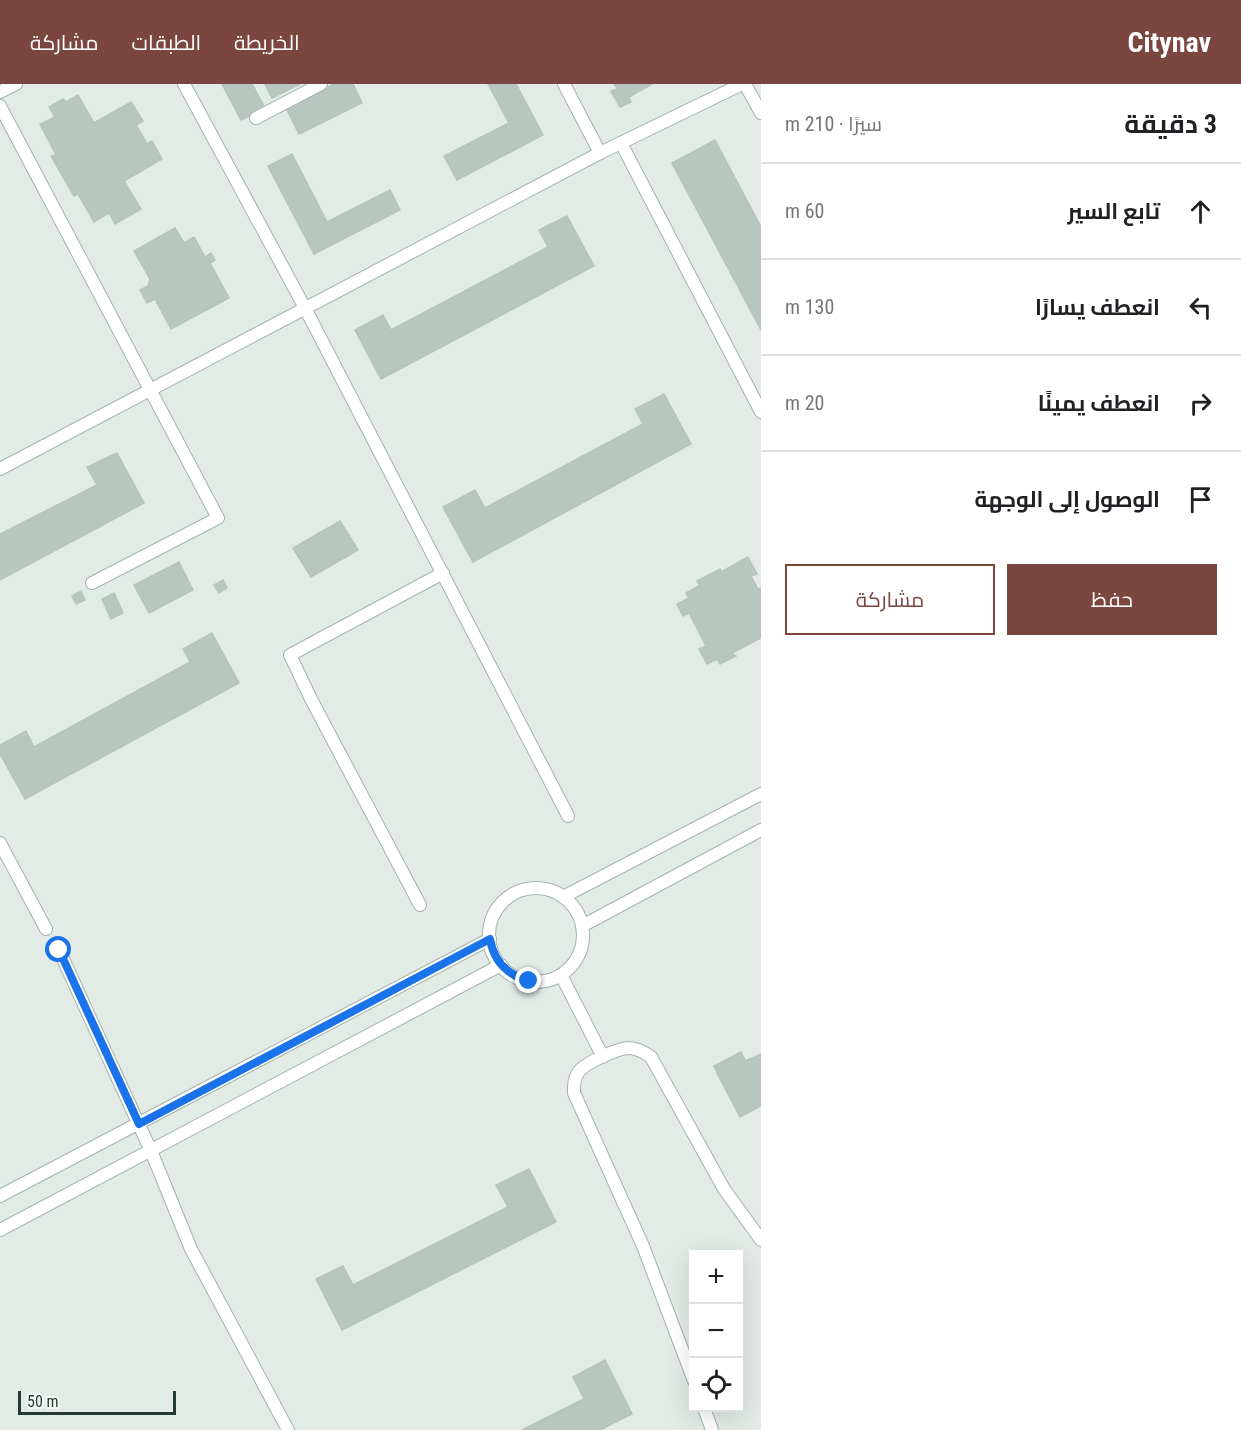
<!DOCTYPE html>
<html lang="ar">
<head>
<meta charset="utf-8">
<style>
  body { margin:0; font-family:"Roboto Condensed",Cairo,sans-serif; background:#f2f2f2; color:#202124; direction:rtl }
  .controls { position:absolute; right:18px; bottom:18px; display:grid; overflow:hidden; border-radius:0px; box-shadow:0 6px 24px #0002 }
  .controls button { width:54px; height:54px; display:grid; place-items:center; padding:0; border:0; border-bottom:2px solid #e0e0e0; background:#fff; color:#202124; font:30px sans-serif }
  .scale { position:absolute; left:18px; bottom:15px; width:158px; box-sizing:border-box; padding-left:6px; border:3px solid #233b32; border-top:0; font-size:16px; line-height:21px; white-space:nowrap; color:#233b32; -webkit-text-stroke:4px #f2f8f4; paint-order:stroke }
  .stop { position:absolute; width:18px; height:18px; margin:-14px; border:4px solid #1a73e8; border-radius:50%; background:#fff }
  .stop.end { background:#1a73e8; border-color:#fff; box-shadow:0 2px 6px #0008 }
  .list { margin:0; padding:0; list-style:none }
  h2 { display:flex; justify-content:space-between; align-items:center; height:78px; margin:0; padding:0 24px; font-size:26px }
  h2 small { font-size:20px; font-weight:400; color:#757577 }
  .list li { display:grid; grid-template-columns:39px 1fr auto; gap:18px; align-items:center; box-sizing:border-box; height:96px; padding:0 24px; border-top:2px solid #e0e0e0 }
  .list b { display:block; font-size:22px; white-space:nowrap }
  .list em { font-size:20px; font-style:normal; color:#757577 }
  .actions { display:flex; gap:12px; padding:18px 24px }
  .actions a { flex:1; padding:14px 0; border:2px solid #7b463f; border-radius:0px; text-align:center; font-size:21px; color:#7b463f }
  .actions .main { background:#7b463f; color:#fff }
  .icon { flex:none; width:33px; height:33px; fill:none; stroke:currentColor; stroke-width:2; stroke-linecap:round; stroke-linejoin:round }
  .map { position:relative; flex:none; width:761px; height:1346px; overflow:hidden; direction:ltr }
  header { display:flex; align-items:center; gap:36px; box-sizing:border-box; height:84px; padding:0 30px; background:#7b463f; color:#fff }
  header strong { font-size:28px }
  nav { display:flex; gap:33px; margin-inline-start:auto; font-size:21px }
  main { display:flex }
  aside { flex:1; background:#fff }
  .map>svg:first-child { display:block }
</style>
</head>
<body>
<header>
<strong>Citynav</strong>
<nav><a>الخريطة</a><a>الطبقات</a><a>مشاركة</a></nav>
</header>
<main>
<aside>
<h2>3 دقيقة<small>سيرًا · 210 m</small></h2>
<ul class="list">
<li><svg class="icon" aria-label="ahead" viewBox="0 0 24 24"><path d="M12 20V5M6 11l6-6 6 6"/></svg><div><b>تابع السير</b></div><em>60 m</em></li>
<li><svg class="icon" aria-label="left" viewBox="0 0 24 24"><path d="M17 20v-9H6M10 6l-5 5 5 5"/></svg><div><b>انعطف يسارًا</b></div><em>130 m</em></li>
<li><svg class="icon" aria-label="right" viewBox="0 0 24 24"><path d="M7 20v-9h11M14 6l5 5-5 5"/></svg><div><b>انعطف يمينًا</b></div><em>20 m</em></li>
<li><svg class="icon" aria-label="arrive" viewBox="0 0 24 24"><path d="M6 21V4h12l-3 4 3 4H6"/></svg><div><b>الوصول إلى الوجهة</b></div></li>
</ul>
<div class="actions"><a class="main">حفظ</a><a>مشاركة</a></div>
</aside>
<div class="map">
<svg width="761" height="1346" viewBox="0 0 761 1346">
  <rect width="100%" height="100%" fill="#e2ebe6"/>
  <!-- building -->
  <g fill="#b7c6bf" stroke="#b5c4bc" stroke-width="1.5">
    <polygon points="222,0 252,0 265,24 241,36"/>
    <polygon points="265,0 300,0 272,14"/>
    <polygon points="334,0 353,0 362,19 299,50 286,24"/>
    <polygon points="488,0 516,0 543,51 457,96 444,72 509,39"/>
    <polygon points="614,0 652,0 629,13 631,18 620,23 611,7 618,5"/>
    <polygon points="78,11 94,39 131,18 143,37 136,41 147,60 152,57 162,75 124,97 141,125 115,140 109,129 94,138 78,110 74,112 51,72 56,71 40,40 55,33 49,23 63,15 66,18"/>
    <polygon points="715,56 761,143 761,246 672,79"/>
    <polygon points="292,70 327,138 390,106 400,126 314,170 268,82"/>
    <polygon points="567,132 594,182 381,295 355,246 383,231 391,246 548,163 539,146"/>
    <polygon points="175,144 184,159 194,153 205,173 211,169 215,176 210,179 229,214 171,245 155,215 147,219 140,206 148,202 150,195 134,167"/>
    <polygon points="664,310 691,360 473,478 443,423 475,406 485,424 643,340 635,325"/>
    <polygon points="117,369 144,419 0,496 0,450 97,401 87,383"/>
    <polygon points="340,437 358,466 311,493 293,464"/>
    <polygon points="748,473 757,490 751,492 758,505 761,504 761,554 732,569 736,572 720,580 717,575 707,580 699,565 706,562 689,529 683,532 677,520 689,514 686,509 700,501 697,497 720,485 721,488"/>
    <polygon points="179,478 193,506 149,529 134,501"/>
    <polygon points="223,496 227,504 219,509 214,501"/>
    <polygon points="81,507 85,516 76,520 72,512"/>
    <polygon points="114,509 123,529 111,535 102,515"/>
    <polygon points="212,549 239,599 25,715 0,670 0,661 26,647 34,663 190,578 183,565"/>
    <polygon points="741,968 751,988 761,983 761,1022 740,1033 714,982"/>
    <polygon points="761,970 761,1016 738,1028 717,989"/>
    <polygon points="529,1085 556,1138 342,1246 316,1195 343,1182 353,1201 508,1123 496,1101"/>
    <polygon points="605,1276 632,1330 600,1346 522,1346 584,1315 573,1293"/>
  </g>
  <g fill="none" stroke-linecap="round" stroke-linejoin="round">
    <defs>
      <g id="service">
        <polyline points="184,0 305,224 568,732"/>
        <polyline points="564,0 600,69"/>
        <polyline points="745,0 761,29"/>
        <polyline points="0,8 16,0"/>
        <polyline points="0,22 218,434 92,499"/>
        <polyline points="256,34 321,0"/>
        <polyline points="621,59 761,328"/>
        <polyline points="0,385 600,69 742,0"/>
        <polyline points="0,759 46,845"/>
        <circle cx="536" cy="851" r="47"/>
        <polyline points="563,813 761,710"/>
        <polyline points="420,821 311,615 290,571 443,489"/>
        <polyline points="582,842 761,746"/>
        <polyline points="59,866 151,1067 191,1165 288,1346"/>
        <polyline points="561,891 603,973"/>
        <polyline points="0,1112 490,855"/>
        <polyline points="0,1146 501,881"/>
        <path d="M694,1297L643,1162L574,1009C574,1000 574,993 580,986C588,978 618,964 629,964C637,964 644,968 651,973L724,1105L761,1156"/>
        <polyline points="704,1324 712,1346"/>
      </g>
    </defs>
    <!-- service casing -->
    <use href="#service" stroke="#a5b3ac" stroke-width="14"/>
    <!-- service -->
    <use href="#service" stroke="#fff" stroke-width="12"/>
  </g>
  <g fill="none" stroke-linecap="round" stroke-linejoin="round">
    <!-- route -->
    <path stroke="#1a73e8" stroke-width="8" d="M59,866L139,1040L490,855C494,878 507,891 529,897"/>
  </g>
</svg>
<div class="controls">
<button>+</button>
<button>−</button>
<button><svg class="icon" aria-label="locate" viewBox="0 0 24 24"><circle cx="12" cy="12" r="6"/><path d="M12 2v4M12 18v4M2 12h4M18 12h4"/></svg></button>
</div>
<div class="scale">50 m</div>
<div class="stop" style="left:59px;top:866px"></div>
<div class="stop end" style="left:529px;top:897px"></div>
</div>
</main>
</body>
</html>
